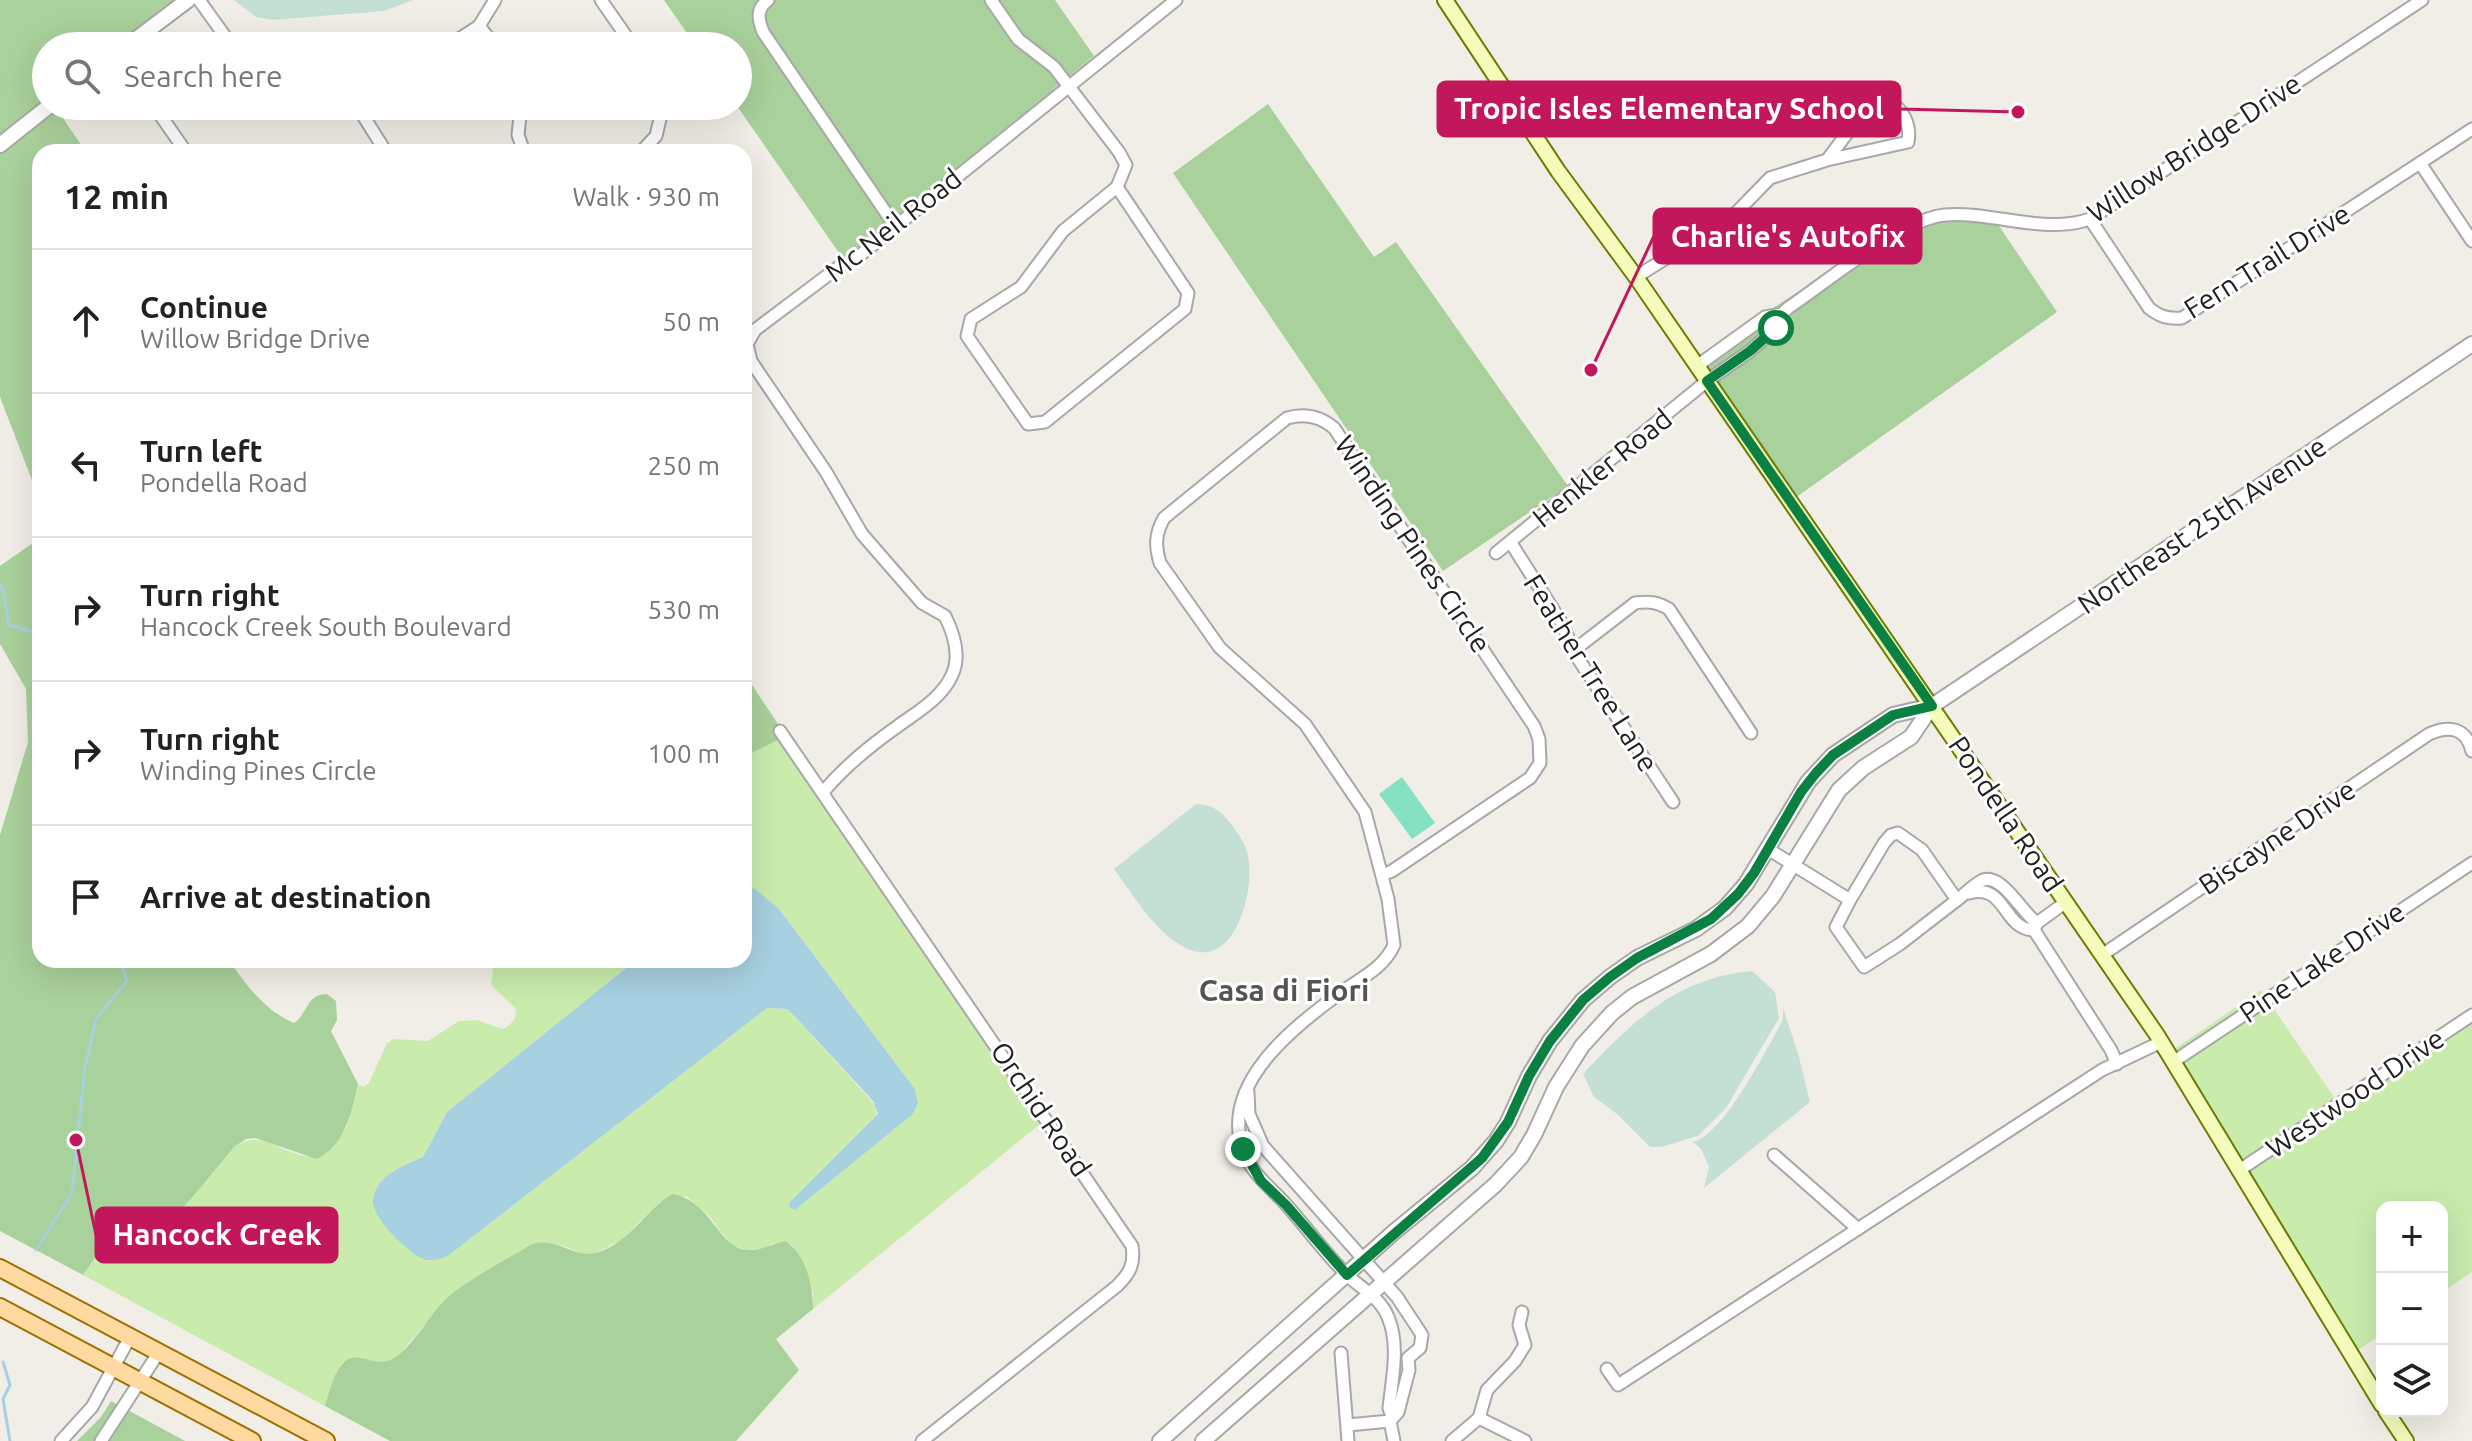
<!DOCTYPE html>
<html lang="en">
<head>
<meta charset="utf-8">
<style>
  body { margin:0; font-family:Ubuntu,sans-serif; background:#f6f6f6; color:#222 }
  .controls { position:absolute; right:24px; bottom:24px; display:grid; overflow:hidden; border-radius:16px; box-shadow:0 8px 32px #0002 }
  .controls button { width:72px; height:72px; display:grid; place-items:center; padding:0; border:0; border-bottom:2px solid #e0e0e0; background:#fff; color:#222; font:40px sans-serif }
  .stop { position:absolute; width:24px; height:24px; margin:-18px; border:6px solid #0b8043; border-radius:50%; background:#fff }
  .stop.end { background:#0b8043; border-color:#fff; box-shadow:0 2px 8px #0008 }
  .list { margin:0; padding:0; list-style:none }
  h2 { display:flex; justify-content:space-between; align-items:center; height:104px; margin:0; padding:0 32px; font-size:34px }
  h2 small { font-size:26px; font-weight:400; color:#767676 }
  .list li { display:grid; grid-template-columns:52px 1fr auto; gap:24px; align-items:center; box-sizing:border-box; height:144px; padding:0 32px; border-top:2px solid #e0e0e0 }
  .list b { display:block; font-size:30px; white-space:nowrap }
  .list p { margin:0; font-size:26px; white-space:nowrap; color:#767676 }
  .list em { font-size:26px; font-style:normal; color:#767676 }
  .icon { flex:none; width:44px; height:44px; fill:none; stroke:currentColor; stroke-width:2; stroke-linecap:round; stroke-linejoin:round }
  .map { position:relative; flex:none; width:2472px; height:1441px; overflow:hidden }
  .search { position:absolute; background:#fff; box-shadow:0 8px 32px #0002; left:32px; top:32px; width:720px; height:88px; display:flex; align-items:center; gap:20px; box-sizing:border-box; padding:0 28px; border-radius:44px; color:#767676; font-size:30px }
  .panel { position:absolute; background:#fff; box-shadow:0 8px 32px #0002; left:32px; top:144px; width:720px; height:824px; border-radius:24px }
  .map>svg:first-child { display:block }
</style>
</head>
<body>
<div class="map">
<svg width="2472" height="1441" viewBox="0 0 2472 1441">
  <rect width="100%" height="100%" fill="#f1eee7"/>
  <!-- grass -->
  <g fill="#c9ecad">
    <path d="M786,736L1050,1116L813,1309V1292L792,1245L772,1244L763,1249L746,1250L731,1245L710,1217L686,1196L639,1222L626,1237L599,1252L584,1255L562,1245L447,1298L399,1355L386,1363H374L362,1358L351,1357L343,1362L337,1371L325,1406L83,1275C100,1251 117,1236 148,1232L234,1147C259,1130 275,1148 300,1155C309,1157 318,1155 326,1154L346,1129L358,1084L363,1087L369,1083L387,1043L394,1039L428,1041L459,1021L477,1020L503,1029C512,1024 516,1020 516,1009L491,985L494,960H636L447,1112L423,1157C399,1167 396,1168 379,1187C392,1240 388,1239 439,1259L448,1256L767,1008L788,1009L877,1107L876,1118L789,1207L795,1210L913,1114L918,1103L915,1089L779,909L744,885V757Z"/>
    <polygon points="2261,990 2338,1103 2472,1009 2472,1272 2442,1292 2442,1207 2382,1207 2382,1334 2358,1350 2315,1286 2173,1050"/>
  </g>
  <!-- forest -->
  <g fill="#a9d19b">
    <polygon points="0,0 179,0 118,46 46,46 46,102 0,138"/>
    <polygon points="664,0 1055,0 1094,56 844,260 737,106 738,46 696,46"/>
    <polygon points="1268,104 1374,257 1396,242 1568,486 1443,571 1173,173"/>
    <polygon points="56,108 86,152 40,152 40,501 0,397 0,152"/>
    <polygon points="1993,217 2057,312 1795,498 1698,356 1871,245 1919,218"/>
    <path d="M40,538V960H229C246,985 265,1011 294,1023C308,1014 306,994 327,994L336,1001L337,1020L331,1031L358,1084C351,1113 346,1144 317,1159L255,1138L246,1139L234,1147C213,1171 193,1200 168,1221C159,1230 146,1231 134,1234C110,1239 96,1256 83,1275L0,1231V835L28,742L26,689L0,644V566Z"/>
    <polygon points="744,673 786,736 744,757"/>
    <path d="M672,1194C713,1201 718,1250 749,1250C762,1250 773,1244 785,1241C806,1254 813,1286 813,1309L776,1339L799,1370L736,1441H390L325,1406C330,1391 333,1372 345,1361C360,1349 376,1371 396,1357C415,1343 428,1317 444,1301C463,1282 503,1262 527,1247C553,1232 573,1261 599,1252C629,1242 646,1211 672,1194Z"/>
    <polygon points="111,1401 185,1441 77,1441 101,1417"/>
  </g>
  <!-- wetland -->
  <g fill="#c4e0d4">
    <polygon points="234,0 413,0 384,11 271,20 256,17"/>
    <path d="M1196,804C1213,805 1220,810 1231,824C1240,836 1248,847 1249,863C1253,897 1233,973 1184,947C1154,931 1134,896 1114,869Z"/>
    <path d="M1752,971L1775,992L1779,1018L1726,1108L1698,1136L1661,1147H1650L1617,1114L1594,1097L1583,1074C1633,1021 1676,978 1752,971Z"/>
    <path d="M1783,1008L1798,1053L1810,1102L1704,1188L1709,1167L1701,1149L1693,1142C1725,1134 1766,1049 1783,1020Z"/>
  </g>
  <!-- pitch -->
  <polygon fill="#84e2c2" points="1402,777 1435,823 1412,839 1379,794"/>
  <!-- water -->
  <path fill="#a7d0e0" d="M744,885L756,890L779,909L915,1089L918,1103L913,1114L795,1210L789,1207L790,1202L878,1114L874,1102L788,1009L767,1008L448,1256C440,1259 430,1262 423,1259C408,1253 373,1218 373,1202C374,1176 404,1165 423,1157L447,1112L636,960H744Z"/>
  <g fill="none" stroke-linecap="round" stroke-linejoin="round">
    <!-- stream -->
    <g stroke="#a7d0e0" stroke-width="3">
      <polyline points="0,585 3,589 9,625 40,634"/>
      <polyline points="36,1250 72,1193 85,1068 96,1019 127,981 120,960"/>
      <polyline points="3,1362 10,1385 3,1399 10,1441"/>
    </g>
    <defs>
      <g id="minor">
        <polyline points="199,0 232,46"/>
        <polyline points="601,0 633,46"/>
        <path d="M768,0C756,9 758,19 763,32L895,226"/>
        <polyline points="991,0 1018,39 1054,67 1119,152 1126,165 1117,187"/>
        <polyline points="479,26 495,46"/>
        <polyline points="448,46 479,26 495,0"/>
        <polyline points="154,106 186,152"/>
        <polyline points="357,106 386,152"/>
        <polyline points="521,106 518,135 524,152"/>
        <polyline points="641,152 656,136 663,106"/>
        <polyline points="2420,163 2472,241"/>
        <polygon points="1117,187 1188,293 1185,309 1045,422 1028,424 967,336 971,319 1021,287 1063,231"/>
        <path d="M2090,219L2149,308C2160,317 2168,319 2182,318L2472,129"/>
        <path d="M1636,277L1733,216L1770,178L1827,160L1908,142C1912,119 1897,101 1876,95L1827,160"/>
        <polyline points="1697,366 1765,317 1782,314"/>
        <polyline points="1511,543 1563,625 1573,651 1673,802"/>
        <path d="M1496,553L1707,381L1750,351L1776,328L1782,314L1788,308C1827,282 1901,219 1945,215C1992,211 2044,235 2090,219L2422,0"/>
        <path d="M1573,651L1635,603C1649,601 1657,602 1669,609L1751,733"/>
        <path d="M780,731L1132,1246C1135,1264 1130,1273 1117,1286L922,1441"/>
        <path d="M824,791C845,766 871,745 898,726C917,712 942,698 952,675C961,656 954,634 945,616L922,603L862,534L826,472L751,361L747,344L755,330L840,266L859,256L1176,0"/>
        <polyline points="1768,849 1850,900 1836,927 1864,967 1900,944 1957,900 1922,850 1898,833 1891,835 1884,843 1850,900"/>
        <path d="M1382,875L1392,871L1530,778L1540,763L1539,739L1534,726L1334,428C1320,416 1305,413 1287,418L1164,518C1155,534 1155,546 1160,563L1220,648L1305,724L1365,812L1388,899L1394,945C1383,969 1361,978 1340,993C1294,1027 1222,1082 1242,1147C1249,1170 1266,1184 1282,1200C1304,1224 1323,1251 1346,1274C1360,1288 1380,1297 1388,1317C1400,1345 1392,1379 1389,1408L1392,1416"/>
        <path d="M1969,893C2006,882 2003,930 2034,930"/>
        <path d="M1957,900C1965,894 1974,884 1983,880C2003,874 2021,912 2037,923"/>
        <polyline points="2066,902 2037,923 2034,930 2111,1050 2117,1064"/>
        <path d="M2102,955L2429,734C2450,725 2466,728 2472,751"/>
        <polyline points="2173,1062 2472,863"/>
        <polyline points="1248,1092 1249,1114 1263,1146 1397,1297 1422,1335 1420,1348 1408,1358 1409,1370 1398,1412 1390,1421 1394,1441"/>
        <polyline points="1774,1155 1858,1229"/>
        <polyline points="2238,1171 2472,1015"/>
        <polyline points="1341,1353 1348,1441"/>
        <polyline points="1607,1369 1618,1385 2102,1070 2161,1042"/>
        <polyline points="1479,1418 1525,1441"/>
        <polyline points="1348,1425 1390,1421"/>
        <polyline points="61,1441 92,1407 130,1337"/>
        <polyline points="101,1441 159,1352"/>
        <polyline points="1452,1441 1479,1418 1487,1390 1515,1361 1525,1345 1519,1325 1522,1312"/>
      </g>
      <g id="tertiary">
        <polyline points="127,46 188,0"/>
        <polyline points="0,145 49,106"/>
        <polyline points="1160,1441 1394,1232 1472,1168 1496,1141 1508,1122 1529,1076 1550,1041 1583,1000 1610,977 1637,958 1696,929 1725,908 1746,884 1808,782 1833,755 1893,715 1932,706 2472,344"/>
        <polyline points="1203,1441 1496,1184 1521,1157 1534,1135 1556,1087 1582,1046 1612,1013 1632,997 1711,954 1748,926 1773,896 1839,790 1863,768 1911,737 1932,706"/>
      </g>
      <g id="secondary">
        <polyline points="1445,0 1558,171 1636,277 2157,1035 2382,1405"/>
        <polyline points="2386,1411 2406,1441"/>
      </g>
      <g id="primary">
        <polyline points="0,1268 326,1441"/>
        <polyline points="0,1307 252,1441"/>
      </g>
    </defs>
    <!-- minor casing -->
    <use href="#minor" stroke="#a8a8a8" stroke-width="15"/>
    <!-- tertiary casing -->
    <use href="#tertiary" stroke="#a8a8a8" stroke-width="18"/>
    <!-- secondary casing -->
    <use href="#secondary" stroke="#6b7e02" stroke-width="18"/>
    <!-- primary casing -->
    <use href="#primary" stroke="#9e7000" stroke-width="20"/>
    <!-- minor -->
    <use href="#minor" stroke="#fff" stroke-width="11"/>
    <!-- tertiary -->
    <use href="#tertiary" stroke="#fff" stroke-width="14"/>
    <!-- secondary -->
    <use href="#secondary" stroke="#f5fbbb" stroke-width="14"/>
    <!-- primary -->
    <use href="#primary" stroke="#fed9a0" stroke-width="16"/>
  </g>
  <g fill="none" stroke-linecap="round" stroke-linejoin="round">
    <!-- route -->
    <polyline stroke="#0b8043" stroke-width="10" points="1243,1149 1261,1181 1286,1205 1347,1275 1482,1158 1508,1122 1529,1076 1550,1041 1583,1000 1610,977 1637,958 1711,919 1738,894 1754,873 1801,792 1816,773 1833,755 1893,715 1932,706 1707,381 1750,351 1776,328"/>
  </g>
  <g text-anchor="middle" stroke-width="6" stroke-linejoin="round" paint-order="stroke">
    <!-- street labels -->
    <g font-size="28" fill="#212121" stroke="#fff">
      <text transform="translate(2194 148) rotate(-33)" y="10">Willow Bridge Drive</text>
      <text transform="translate(893 225) rotate(-38)" y="10">Mc Neil Road</text>
      <text transform="translate(2267 261) rotate(-32)" y="10">Fern Trail Drive</text>
      <text transform="translate(1602 468) rotate(-39)" y="10">Henkler Road</text>
      <text transform="translate(2202 525) rotate(-34)" y="10">Northeast 25th Avenue</text>
      <text transform="translate(1413 544) rotate(56)" y="10">Winding Pines Circle</text>
      <text transform="translate(1591 673) rotate(58)" y="10">Feather Tree Lane</text>
      <text transform="translate(2006 814) rotate(56)" y="10">Pondella Road</text>
      <text transform="translate(2277 837) rotate(-34)" y="10">Biscayne Drive</text>
      <text transform="translate(2322 962) rotate(-34)" y="10">Pine Lake Drive</text>
      <text transform="translate(2355 1093) rotate(-34)" y="10">Westwood Drive</text>
      <text transform="translate(1041 1109) rotate(56)" y="10">Orchid Road</text>
    </g>
    <!-- neighbourhood labels -->
    <g font-size="30" font-weight="bold" fill="#545454" stroke="#fff">
      <text x="1284" y="1001">Casa di Fiori</text>
    </g>
  </g>
  <!-- callouts -->
  <path fill="none" stroke="#c2185b" stroke-width="3" d="M2018 112L1900 109M1591 370L1654 236M76 1140L96 1235"/>
  <g fill="#c2185b" stroke="#fff" stroke-width="3">
    <circle cx="2018" cy="112" r="8"/>
    <circle cx="1591" cy="370" r="8"/>
    <circle cx="76" cy="1140" r="8"/>
  </g>
  <g fill="#c2185b" stroke="#c2185b" stroke-width="3">
    <rect x="1438" y="82" width="462" height="54" rx="8"/>
    <rect x="1654" y="209" width="267" height="54" rx="8"/>
    <rect x="96" y="1208" width="241" height="54" rx="8"/>
  </g>
  <g font-size="30" text-anchor="middle" font-weight="bold" fill="#fff">
    <text x="1669" y="119">Tropic Isles Elementary School</text>
    <text x="1788" y="247">Charlie's Autofix</text>
    <text x="217" y="1245">Hancock Creek</text>
  </g>
</svg>
<div class="controls">
<button>+</button>
<button>−</button>
<button><svg class="icon" aria-label="layers" viewBox="0 0 24 24"><path d="M12 4l9 5-9 5-9-5zM3 14l9 5 9-5"/></svg></button>
</div>
<div class="stop" style="left:1776px;top:328px"></div>
<div class="stop end" style="left:1243px;top:1149px"></div>
<div class="search"><svg class="icon" aria-label="search" viewBox="0 0 24 24"><circle cx="10" cy="10" r="6"/><path d="M15 15l6 6"/></svg>Search here</div>
<section class="panel">
<h2>12 min<small>Walk · 930 m</small></h2>
<ul class="list">
<li><svg class="icon" aria-label="ahead" viewBox="0 0 24 24"><path d="M12 20V5M6 11l6-6 6 6"/></svg><div><b>Continue</b><p>Willow Bridge Drive</p></div><em>50 m</em></li>
<li><svg class="icon" aria-label="left" viewBox="0 0 24 24"><path d="M17 20v-9H6M10 6l-5 5 5 5"/></svg><div><b>Turn left</b><p>Pondella Road</p></div><em>250 m</em></li>
<li><svg class="icon" aria-label="right" viewBox="0 0 24 24"><path d="M7 20v-9h11M14 6l5 5-5 5"/></svg><div><b>Turn right</b><p>Hancock Creek South Boulevard</p></div><em>530 m</em></li>
<li><svg class="icon" aria-label="right" viewBox="0 0 24 24"><path d="M7 20v-9h11M14 6l5 5-5 5"/></svg><div><b>Turn right</b><p>Winding Pines Circle</p></div><em>100 m</em></li>
<li><svg class="icon" aria-label="arrive" viewBox="0 0 24 24"><path d="M6 21V4h12l-3 4 3 4H6"/></svg><div><b>Arrive at destination</b></div></li>
</ul>
</section>
</div>
</body>
</html>
